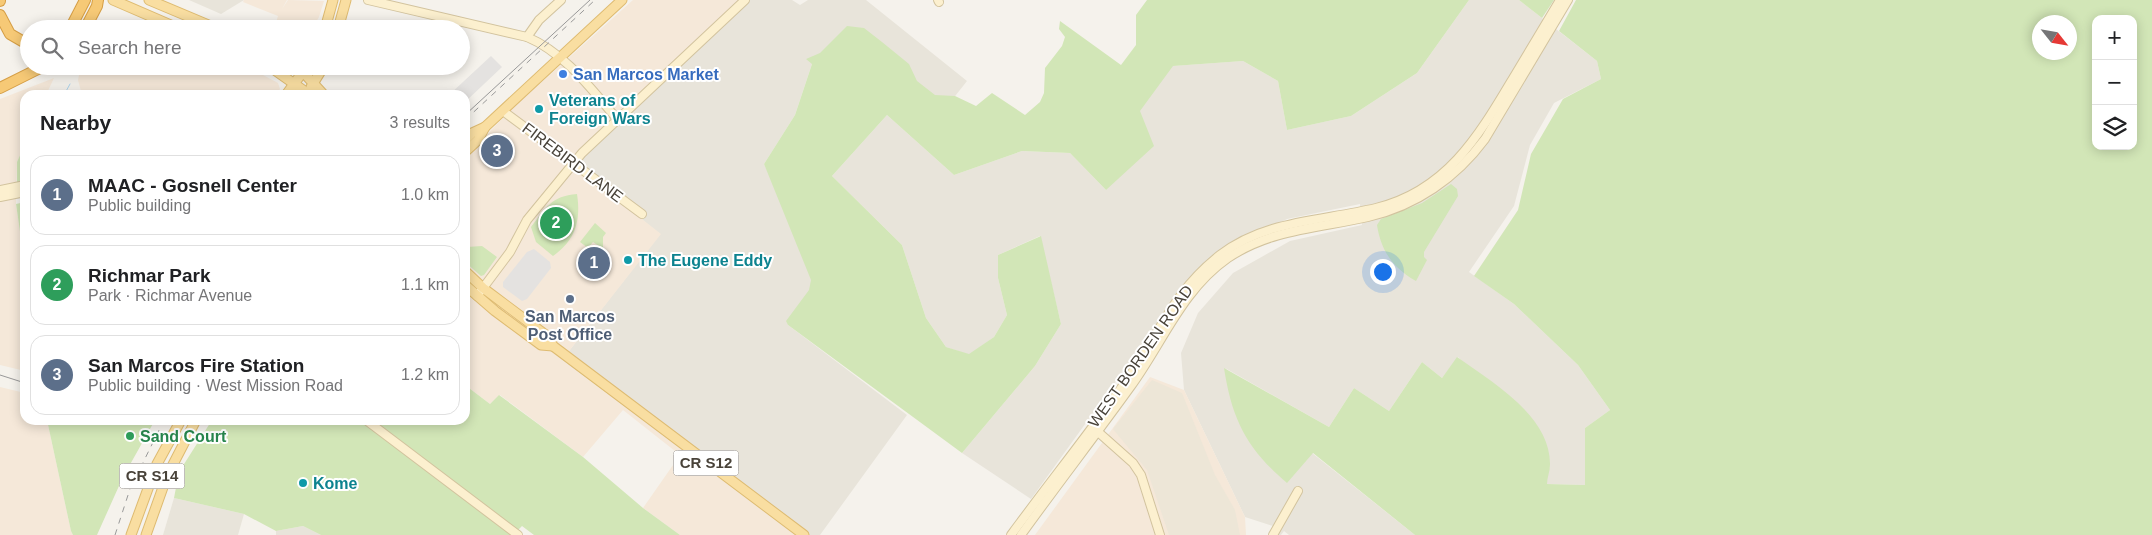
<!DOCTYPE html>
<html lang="en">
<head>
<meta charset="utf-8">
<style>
  body { margin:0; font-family:Arial,sans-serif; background:#f2f2f2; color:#202124 }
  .controls { position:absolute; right:15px; top:15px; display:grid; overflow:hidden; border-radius:10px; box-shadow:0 2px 12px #0003 }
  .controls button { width:45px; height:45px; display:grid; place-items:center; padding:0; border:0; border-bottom:1px solid #e0e0e0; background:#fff; color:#202124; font:25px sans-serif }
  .compass { position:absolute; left:2032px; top:15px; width:45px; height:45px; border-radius:50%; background:#fff; box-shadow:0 2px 12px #0003; rotate:121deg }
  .you { position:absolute; left:1382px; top:271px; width:18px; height:18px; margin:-12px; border:4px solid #fff; border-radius:50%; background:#1a73e8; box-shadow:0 0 0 8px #1a73e833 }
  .badge { display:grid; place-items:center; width:32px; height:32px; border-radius:50%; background:#b45309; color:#fff; font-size:16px; font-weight:700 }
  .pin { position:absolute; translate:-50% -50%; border:2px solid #fff; box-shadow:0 1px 5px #0006 }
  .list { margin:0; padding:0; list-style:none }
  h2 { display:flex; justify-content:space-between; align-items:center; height:65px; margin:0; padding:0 20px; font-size:21px }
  h2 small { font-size:16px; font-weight:400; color:#757577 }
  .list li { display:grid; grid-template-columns:32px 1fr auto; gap:15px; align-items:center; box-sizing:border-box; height:80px; margin:0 10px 10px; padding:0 10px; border:1px solid #e0e0e0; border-radius:15px }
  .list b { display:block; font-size:19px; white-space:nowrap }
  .list p { margin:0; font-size:16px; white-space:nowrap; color:#757577 }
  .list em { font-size:16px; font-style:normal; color:#757577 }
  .icon { flex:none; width:28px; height:28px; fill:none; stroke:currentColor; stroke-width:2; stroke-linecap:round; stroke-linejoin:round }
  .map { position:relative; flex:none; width:2152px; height:535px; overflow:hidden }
  .search { position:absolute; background:#fff; box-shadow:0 2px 12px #0003; left:20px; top:20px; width:450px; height:55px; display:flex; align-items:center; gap:12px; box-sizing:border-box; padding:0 18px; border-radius:28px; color:#757577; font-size:19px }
  .panel { position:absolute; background:#fff; box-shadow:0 2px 12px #0003; left:20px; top:90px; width:450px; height:335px; border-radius:15px }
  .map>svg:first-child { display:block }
</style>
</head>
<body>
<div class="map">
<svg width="2152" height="535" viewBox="0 0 2152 535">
  <rect width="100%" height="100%" fill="#f5f2ec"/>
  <!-- residential -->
  <g fill="#e8e4da">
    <polygon points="189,0 244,0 221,14"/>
    <polygon points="750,0 792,0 800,5 808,0 866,0 967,81 952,100 812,64 795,115 764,164 820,280 788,325 907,415 820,535 803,535 562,360 660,234 568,161"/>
    <polygon points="1469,0 1519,0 1597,61 1601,79 1554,103 1530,145 1514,206 1469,272 1514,304 1578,365 1610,410 1585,428 1586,485 1546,484 1550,464 1458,357 1442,378 1422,362 1389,411 1354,388 1329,427 1225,368 1312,453 1415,535 1289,535 1284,531 1281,535 1273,535 1276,527 1245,517 1184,390 1181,353 1198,313 1233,273 1290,241 1362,225 1360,204 1287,219 1208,260 1140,348 1031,499 962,453 1035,366 1061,324 1040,236 998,255 998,278 1007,315 994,337 969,355 946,347 926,318 902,245 832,176 887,115 954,175 1022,151 1070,153 1106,190 1139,111 1172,66 1243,61 1278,81 1287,130 1351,116 1417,73"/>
    <polygon points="174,498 244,514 238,535 163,535"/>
    <polygon points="303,526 321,535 276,535 276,531"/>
  </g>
  <!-- commercial -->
  <g fill="#f5e8d9">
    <polygon points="244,0 287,0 282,9 288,0 324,1 319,17 312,29 274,29 278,16 243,2"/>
    <polygon points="633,0 750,0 568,161 661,234 562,360 795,535 680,535 643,508 680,455 623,410 583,457 500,395 490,404 465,385 465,302 467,299 465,297 465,156 513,108"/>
    <polygon points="123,22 134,22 152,29 105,29"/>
    <polygon points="81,66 246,66 278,83 280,89 275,95 82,95 78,80"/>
    <polygon points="54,78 46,95 25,95 25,144 17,162 16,204 25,266 25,371 0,365 0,99"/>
    <polygon points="1150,377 1184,390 1245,517 1246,535 1035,535"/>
    <polygon points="0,387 25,393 25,420 47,420 71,531 73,535 0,535"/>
  </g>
  <!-- education -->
  <polygon fill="#ede6d7" points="1152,380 1182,393 1215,475 1235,510 1240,535 1169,535 1147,470 1113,429"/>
  <!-- green -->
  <g fill="#d2e6b7" fill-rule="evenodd">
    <polygon points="1147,0 1469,0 1417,73 1351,116 1287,130 1278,81 1243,61 1173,66 1140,111 1154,146 1106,190 1070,153 1022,151 954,175 887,115 832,176 902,245 926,318 946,347 969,354 994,337 1007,315 998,278 998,255 1041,236 1061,324 1035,366 962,453 788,325 786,321 809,290 811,280 764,164 795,115 812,64 806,59 820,53 847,26 864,28 882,42 909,64 917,81 935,95 955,96 976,106 992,93 1025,115 1040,102 1044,93 1045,68 1062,46 1065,37 1059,29 1060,21 1121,65 1136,45 1136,15"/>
    <polygon points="1519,0 1554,0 1542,18"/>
    <path d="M1576,0H2152V535H1415L1313,453L1287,483C1247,449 1232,420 1224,368L1329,427L1354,388L1389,411L1422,362L1442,378L1457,357C1492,382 1551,416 1550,465C1550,471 1547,478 1547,484L1585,485V428L1610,410L1578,365L1514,304L1474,276L1518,210L1531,154L1563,99L1601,79L1597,61L1559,31ZM2096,19H2133V146H2096ZM2040,22H2070V52H2040Z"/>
    <polygon points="25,144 25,181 17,182 17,162"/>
    <path d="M1451,184L1457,189L1458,196L1424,252V257L1427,260L1416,281C1393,268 1381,251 1377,225L1381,219L1422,203Z"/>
    <path d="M577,194C581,220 576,240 553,256L536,242L531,227C546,208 551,196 577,194Z"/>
    <polygon points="25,202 25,266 16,204"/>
    <polygon points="595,223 606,233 603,237 603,249 593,242 588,248 580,242"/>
    <polygon points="482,246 497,257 484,275 481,276 465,262 465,257 468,254 467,247"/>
    <polygon points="465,385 490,404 499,395 583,457 643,508 680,535 534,535 522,526 513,535 321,535 303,526 276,531 244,514 174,498 179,472 212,420 465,420"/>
    <polygon points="47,420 155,420 123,477 97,535 73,535 71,531"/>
  </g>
  <!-- parking -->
  <g fill="#e4e2e0">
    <polygon points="491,56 502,67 465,102 465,95 449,95"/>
    <polygon points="534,249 550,262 551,268 527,299 522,301 503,287 503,282 527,252"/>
  </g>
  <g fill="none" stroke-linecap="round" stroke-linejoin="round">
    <!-- stream -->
    <polyline stroke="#acd4ed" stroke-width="1" points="64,95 70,84"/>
    <defs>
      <g id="secondary">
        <path d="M368,0L527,37C565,53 591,89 618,120"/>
        <polyline points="938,0 939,2"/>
        <polyline points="527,37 539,20 561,0"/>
        <polyline points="503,111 642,214"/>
        <polyline points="0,190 25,185"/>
        <polyline points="0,197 25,192"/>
        <polyline points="477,296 510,252 527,220 582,153 745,0"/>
        <polyline points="366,420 518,535"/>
        <polyline points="1097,431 1133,463 1141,475 1160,535"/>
        <path d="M1011,535C1050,482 1091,431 1129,377C1161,331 1173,292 1220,255C1265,220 1322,221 1376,208C1446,191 1478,137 1512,80C1528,53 1544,27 1560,0"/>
        <path d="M1021,535C1057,485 1095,436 1131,386C1163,342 1182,290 1228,258C1271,229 1320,228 1368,217C1416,206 1456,178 1485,139L1568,0"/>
        <polyline points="1273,535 1298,491"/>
      </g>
      <g id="primary">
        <polyline points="113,0 180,29"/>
        <polyline points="149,0 218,29"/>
        <polyline points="325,29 333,0"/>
        <polyline points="338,29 346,0"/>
        <polyline points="269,66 310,95"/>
        <polyline points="295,66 303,72 324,95"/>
        <polyline points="311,87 324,66"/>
        <polyline points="286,95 307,66"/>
        <polyline points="465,140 472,133 485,127 622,0"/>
        <polyline points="465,152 478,140 485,127"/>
        <polyline points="465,271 483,288 547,336 553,346 561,352 804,535"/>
        <polyline points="465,285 495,311 541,345 553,346"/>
        <polyline points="131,535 157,464 181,420"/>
        <polyline points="146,535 167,476 196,420"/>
      </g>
      <g id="highway">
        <polyline points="0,1 0,0"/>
        <polyline points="0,15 10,34 29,45"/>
        <polyline points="70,29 85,0"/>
        <polyline points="85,29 97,6 98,0"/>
        <polyline points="0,88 44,66"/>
      </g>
    </defs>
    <!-- secondary casing -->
    <use href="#secondary" stroke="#d2c39e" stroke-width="10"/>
    <!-- primary casing -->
    <use href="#primary" stroke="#debb71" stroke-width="11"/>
    <!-- highway casing -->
    <use href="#highway" stroke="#d59e45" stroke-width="12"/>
    <!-- secondary -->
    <use href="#secondary" stroke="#fcf0cf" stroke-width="8"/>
    <!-- primary -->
    <use href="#primary" stroke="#f9dea1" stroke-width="9"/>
    <!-- highway -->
    <use href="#highway" stroke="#f6c976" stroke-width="10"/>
    <!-- tram -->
    <g stroke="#999" stroke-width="1">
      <polyline points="465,115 590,0"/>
      <polyline points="0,375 25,383"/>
    </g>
    <!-- rail -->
    <g stroke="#999" stroke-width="1" stroke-dasharray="6 6" stroke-linecap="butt">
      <polyline points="465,120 595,0"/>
      <polyline points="115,535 130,489 164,420"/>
    </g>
  </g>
  <!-- markers -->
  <circle fill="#3f7fe0" stroke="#fff" stroke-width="2" cx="563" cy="74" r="5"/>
  <g fill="#0f9aa8" stroke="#fff" stroke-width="2">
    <circle cx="539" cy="109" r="5"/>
    <circle cx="628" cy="260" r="5"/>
    <circle cx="303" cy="483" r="5"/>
  </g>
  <circle fill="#5c6f8a" stroke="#fff" stroke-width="2" cx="570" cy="299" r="5"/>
  <circle fill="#2e9e5b" stroke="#fff" stroke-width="2" cx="130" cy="436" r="5"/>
  <g text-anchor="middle" stroke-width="4" stroke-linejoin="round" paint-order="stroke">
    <!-- shield labels -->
    <g fill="#fff" stroke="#807b75" stroke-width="1">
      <rect x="673.5" y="450.5" width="65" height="25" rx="4"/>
      <rect x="119.5" y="463.5" width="65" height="25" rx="4"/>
    </g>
    <g font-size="15" font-weight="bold" fill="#49433a">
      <text x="706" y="468">CR S12</text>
      <text x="152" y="481">CR S14</text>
    </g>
    <!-- shop labels -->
    <g font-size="16" font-weight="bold" fill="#366cbe" stroke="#fff" text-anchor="start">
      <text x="573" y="80">San Marcos Market</text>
    </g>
    <!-- culture labels -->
    <g font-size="16" font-weight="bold" fill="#0d838f" stroke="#fff" text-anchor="start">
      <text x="549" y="106">Veterans of<tspan x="549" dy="18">Foreign Wars</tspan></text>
      <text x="638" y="266">The Eugene Eddy</text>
      <text x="313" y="489">Kome</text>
    </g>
    <!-- street labels -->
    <g font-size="16" fill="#49433a" stroke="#fff">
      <text transform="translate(573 162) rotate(37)" y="6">FIREBIRD LANE</text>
      <text transform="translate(1140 356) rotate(-55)" y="6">WEST BORDEN ROAD</text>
    </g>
    <!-- service labels -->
    <g font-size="16" font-weight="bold" fill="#4e5e75" stroke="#fff">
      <text x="570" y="322">San Marcos<tspan x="570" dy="18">Post Office</tspan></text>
    </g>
    <!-- leisure labels -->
    <g font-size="16" font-weight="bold" fill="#27864d" stroke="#fff" text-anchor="start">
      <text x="140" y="442">Sand Court</text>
    </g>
  </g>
</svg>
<div class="controls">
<button>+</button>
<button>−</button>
<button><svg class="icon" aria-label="layers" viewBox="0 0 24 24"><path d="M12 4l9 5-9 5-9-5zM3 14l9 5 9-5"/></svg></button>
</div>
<svg class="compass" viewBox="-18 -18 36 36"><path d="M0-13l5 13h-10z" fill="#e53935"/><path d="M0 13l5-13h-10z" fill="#757577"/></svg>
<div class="you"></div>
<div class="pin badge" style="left:594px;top:263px;background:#5c6f8a">1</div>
<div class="pin badge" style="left:556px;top:223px;background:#2e9e5b">2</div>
<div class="pin badge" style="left:497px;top:151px;background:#5c6f8a">3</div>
<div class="search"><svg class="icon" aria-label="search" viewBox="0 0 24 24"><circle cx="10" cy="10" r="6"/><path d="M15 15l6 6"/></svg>Search here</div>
<section class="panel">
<h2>Nearby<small>3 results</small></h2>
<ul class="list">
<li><span class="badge" style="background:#5c6f8a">1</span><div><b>MAAC - Gosnell Center</b><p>Public building</p></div><em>1.0 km</em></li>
<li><span class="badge" style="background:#2e9e5b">2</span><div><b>Richmar Park</b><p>Park · Richmar Avenue</p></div><em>1.1 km</em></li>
<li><span class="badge" style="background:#5c6f8a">3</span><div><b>San Marcos Fire Station</b><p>Public building · West Mission Road</p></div><em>1.2 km</em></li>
</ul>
</section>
</div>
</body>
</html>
